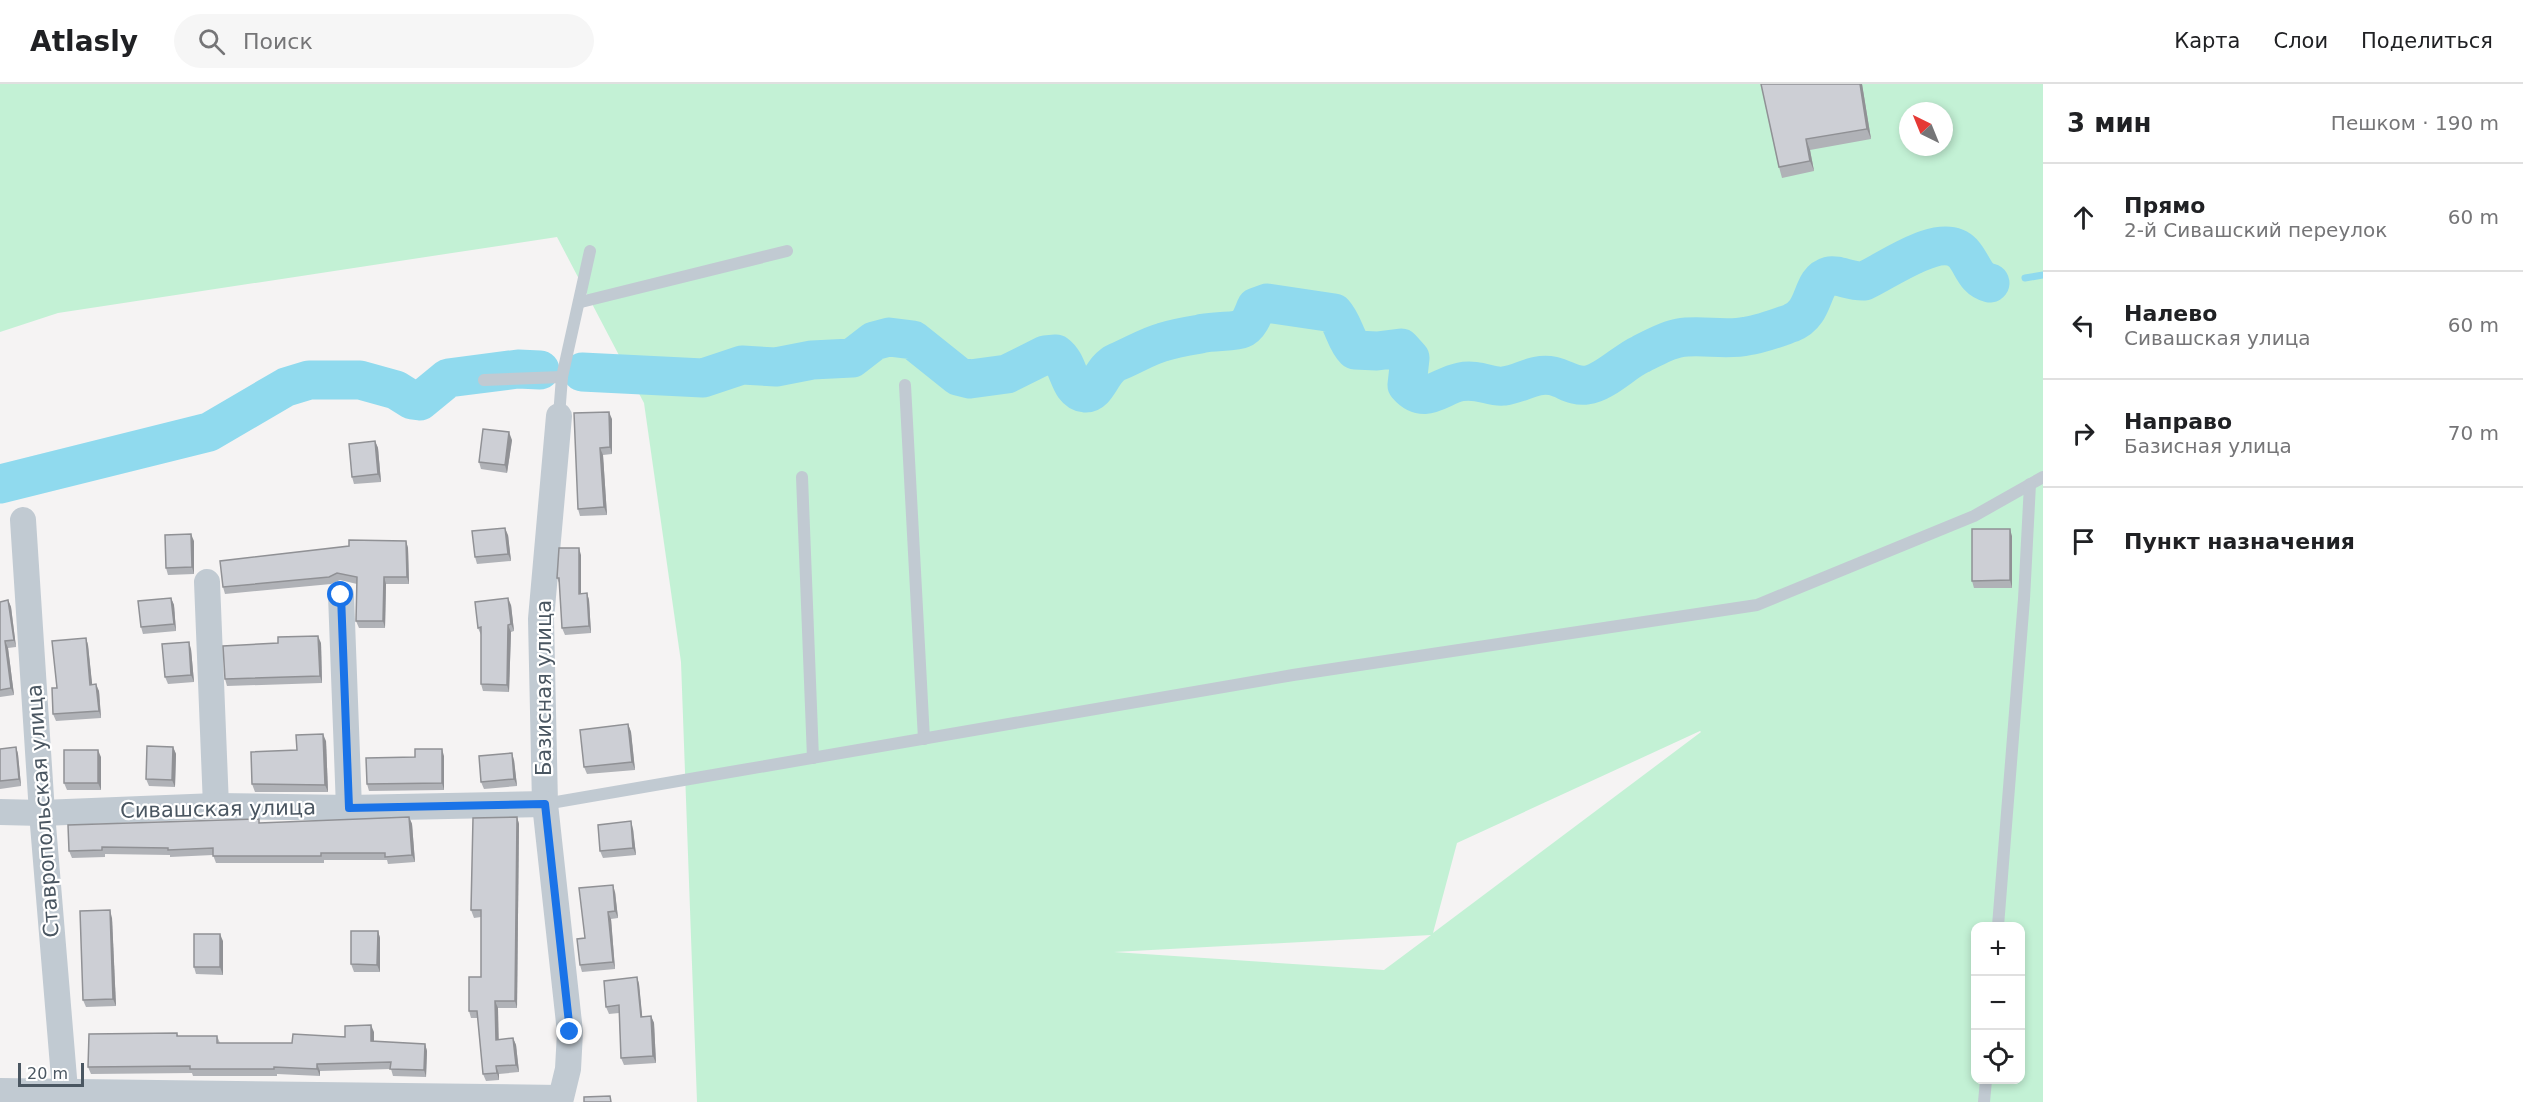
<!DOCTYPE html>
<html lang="ru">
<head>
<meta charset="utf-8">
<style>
  body { margin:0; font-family:"DejaVu Sans",sans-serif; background:#f6f6f6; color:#202124 }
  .controls { position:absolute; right:18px; bottom:18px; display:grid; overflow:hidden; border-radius:12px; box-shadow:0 3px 9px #0003 }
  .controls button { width:54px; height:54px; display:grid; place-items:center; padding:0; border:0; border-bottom:2px solid #e0e0e0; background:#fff; color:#202124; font:30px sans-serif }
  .compass { position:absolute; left:1899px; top:18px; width:54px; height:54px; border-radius:50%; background:#fff; box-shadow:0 3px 9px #0003; rotate:317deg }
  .scale { position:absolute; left:18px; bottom:15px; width:66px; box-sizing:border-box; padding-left:6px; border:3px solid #4a5661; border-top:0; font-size:16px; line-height:21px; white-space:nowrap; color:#4a5661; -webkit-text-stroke:4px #fff; paint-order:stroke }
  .stop { position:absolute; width:18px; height:18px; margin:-14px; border:4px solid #1a73e8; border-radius:50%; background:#fff }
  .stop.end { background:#1a73e8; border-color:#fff; box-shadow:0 2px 6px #0008 }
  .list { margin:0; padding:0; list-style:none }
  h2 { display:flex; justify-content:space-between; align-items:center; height:78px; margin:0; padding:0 24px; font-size:26px }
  h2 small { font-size:20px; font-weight:400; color:#757577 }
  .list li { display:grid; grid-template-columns:39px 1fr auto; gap:18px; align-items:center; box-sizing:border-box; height:108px; padding:0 24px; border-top:2px solid #e0e0e0 }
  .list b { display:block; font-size:22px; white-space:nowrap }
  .list p { margin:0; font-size:20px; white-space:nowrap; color:#757577 }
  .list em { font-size:20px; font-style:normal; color:#757577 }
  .icon { flex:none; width:33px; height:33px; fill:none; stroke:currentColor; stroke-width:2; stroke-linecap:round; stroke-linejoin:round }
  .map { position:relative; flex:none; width:2043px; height:1018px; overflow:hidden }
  header { display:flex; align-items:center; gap:36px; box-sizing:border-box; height:84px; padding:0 30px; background:#fff; border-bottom:2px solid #e0e0e0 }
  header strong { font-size:28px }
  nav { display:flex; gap:33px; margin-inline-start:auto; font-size:21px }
  .search { width:420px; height:54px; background:#f6f6f6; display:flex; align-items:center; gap:15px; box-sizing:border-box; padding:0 21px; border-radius:33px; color:#757577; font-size:22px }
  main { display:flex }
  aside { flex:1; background:#fff }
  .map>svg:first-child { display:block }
</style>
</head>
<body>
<header>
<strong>Atlasly</strong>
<div class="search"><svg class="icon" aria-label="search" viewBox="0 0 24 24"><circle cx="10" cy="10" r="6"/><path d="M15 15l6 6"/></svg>Поиск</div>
<nav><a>Карта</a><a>Слои</a><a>Поделиться</a></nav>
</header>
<main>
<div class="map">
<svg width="2043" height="1018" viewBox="0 0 2043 1018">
  <rect width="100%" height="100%" fill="#f5f3f3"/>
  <!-- green -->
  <path fill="#c3f1d5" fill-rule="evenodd" d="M0,0H2043V1018H697L681,578L644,319L557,153L58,229L0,248ZM1908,27H1944V63H1908ZM1700,647L1701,648L1433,849L1457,759ZM1976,842H2020V996H1976ZM1431,851L1384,886L1114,868Z"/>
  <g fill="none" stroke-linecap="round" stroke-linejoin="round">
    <!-- stream -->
    <polyline stroke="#90daee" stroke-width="7" points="2025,194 2043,191"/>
    <!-- river -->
    <g stroke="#90daee" stroke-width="39">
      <path d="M582,288L703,294L742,281L776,283L812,276L852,274L874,257L889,253L913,256L958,292L970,295L1007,290L1045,271L1056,270C1070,280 1068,307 1085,309C1098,310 1101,285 1117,278C1132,272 1148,262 1163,258C1175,254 1188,252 1200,250C1209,247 1235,248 1241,245C1249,242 1253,231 1256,223L1267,219L1334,229C1344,240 1345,256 1355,266L1377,267L1401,264L1410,274L1407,301C1425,322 1440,302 1460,298C1479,294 1491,304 1504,302C1522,300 1534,288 1553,292C1566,295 1573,303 1587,301C1604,299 1625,277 1641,270C1653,264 1667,256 1679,254C1701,250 1725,257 1747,252C1762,250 1777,244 1791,239C1817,229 1810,197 1829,192C1837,190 1852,198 1864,197C1887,187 1941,146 1963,169C1973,180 1974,195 1990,199"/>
      <polyline points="0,400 209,348 286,303 309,296 360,296 396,306 412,316 420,317 448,294 518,285 540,286"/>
    </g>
    <!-- service -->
    <g stroke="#c1cad2" stroke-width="12">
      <polyline points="581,218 787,167"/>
      <polyline points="484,296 562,293"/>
      <polyline points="905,301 924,655"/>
      <polyline points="559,332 562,293 590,167"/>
      <polyline points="802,393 813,674"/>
      <polyline points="545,720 1293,591 1757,521 1974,432 2043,393"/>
      <polyline points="1998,842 2024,515 2030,400"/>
      <polyline points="1984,1018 1986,996"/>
    </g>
    <!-- minor -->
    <g stroke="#c1cad2" stroke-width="26">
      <polyline points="559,332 541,535 545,720 570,948 568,985 560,1018"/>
      <polyline points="23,436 42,729 66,1018"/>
      <polyline points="207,498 216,722"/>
      <polyline points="341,511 349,724"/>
      <polyline points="0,728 42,729 216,722 349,724 545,720"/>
      <polyline points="0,1007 560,1014"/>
    </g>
  </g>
  <!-- wall -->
  <g fill="#b0b2b7">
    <polygon points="1761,0 1862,0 1871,55 1810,66 1814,87 1782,94 1779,83"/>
    <polygon points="612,335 612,370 603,371 607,431 580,432 578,425"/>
    <polygon points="512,356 507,389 481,385 479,378"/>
    <polygon points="375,357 378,364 381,398 354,400 352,393"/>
    <polygon points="508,451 511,477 477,480 475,473"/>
    <polygon points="2012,452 2012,504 1974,504 1972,497"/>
    <polygon points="194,457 194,490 168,491 166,484"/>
    <polygon points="406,457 408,464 409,500 386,500 385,544 359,544 356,537 357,500 340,496 331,500 225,510 223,503"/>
    <polygon points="581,471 581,510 587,509 589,516 591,549 565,551 562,544 560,501 557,494"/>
    <polygon points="171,514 174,521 176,547 143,550 141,543"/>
    <polygon points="8,516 11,523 16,563 8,564 14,611 0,613 0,518"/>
    <polygon points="511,521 514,547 511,548 509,608 483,607 481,600 481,551 478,544"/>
    <polygon points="86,554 88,561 92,601 99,607 101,634 56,637 53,630 57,604"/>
    <polygon points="321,559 322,599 227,602 225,595"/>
    <polygon points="191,565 194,598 168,600 165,593"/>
    <polygon points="628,640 631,648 635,686 587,690 584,683"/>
    <polygon points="326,657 328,708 255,708 252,700 297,666"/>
    <polygon points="16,663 18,670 21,702 0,705 0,665"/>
    <polygon points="173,663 176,670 175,703 149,702 146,695"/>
    <polygon points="444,672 444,706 369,707 367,700"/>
    <polygon points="101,673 101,706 67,706 64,699"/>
    <polygon points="514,676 517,702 484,705 481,698"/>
    <polygon points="409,733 412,740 415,778 388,780 387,776 324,776 324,779 216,779 213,771 170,773 170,771 105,770 105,773 72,774 69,767 260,739"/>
    <polygon points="517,733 519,740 517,924 498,924 498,956 513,954 516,961 519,988 499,990 499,996 486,997 483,990 478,934 471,934 469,927 481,893 481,833 474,834 471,826"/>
    <polygon points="633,745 636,771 603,774 600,767"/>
    <polygon points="615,808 618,834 611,835 615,885 582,888 580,881 585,854"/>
    <polygon points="112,834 116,922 86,923 83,916"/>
    <polygon points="378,847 380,854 380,888 354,888 351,880"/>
    <polygon points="223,857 223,891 196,890 194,883"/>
    <polygon points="637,893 639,900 642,932 651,932 654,939 656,979 624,981 621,974 619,929 609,930 606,923"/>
    <polygon points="374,948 374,958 425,960 427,967 426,993 393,992 391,985 320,987 320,992 277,990 277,992 193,992 192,989 91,990 88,983 177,949 178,952 217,952 220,959 292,959"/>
  </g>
  <!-- shaded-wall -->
  <g fill="#909195">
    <polygon points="1860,0 1862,0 1871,55 1867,45"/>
    <polygon points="1806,55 1810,66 1814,87 1810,77"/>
    <polygon points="609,328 612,335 612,370 610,363"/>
    <polygon points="509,348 512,356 507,389 505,381"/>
    <polygon points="375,357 378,364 381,398 378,390"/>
    <polygon points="600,364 603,371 607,431 604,423"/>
    <polygon points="505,444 508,451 511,477 508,470"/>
    <polygon points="2010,445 2012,452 2012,504 2010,496"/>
    <polygon points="191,450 194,457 194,490 192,483"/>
    <polygon points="406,457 408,464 409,500 407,493"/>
    <polygon points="579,464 581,471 581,517 579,510"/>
    <polygon points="384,493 386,500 385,544 383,537"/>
    <polygon points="587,509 589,516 591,549 589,542"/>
    <polygon points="171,514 174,521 176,547 174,540"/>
    <polygon points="508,514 511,521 514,547 511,540"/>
    <polygon points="8,516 11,523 16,563 14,556"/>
    <polygon points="508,541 511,548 509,608 507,601"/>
    <polygon points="318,552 321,559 322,599 320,592"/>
    <polygon points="86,554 88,561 93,608 90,601"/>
    <polygon points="5,557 8,564 14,611 11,604"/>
    <polygon points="189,558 191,565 194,598 191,591"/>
    <polygon points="96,600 99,607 101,634 99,627"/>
    <polygon points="628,640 631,648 635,686 632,678"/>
    <polygon points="323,650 326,657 328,708 325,701"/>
    <polygon points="16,663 18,670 21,702 19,695"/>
    <polygon points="173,663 176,670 175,703 172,696"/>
    <polygon points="442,665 444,672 444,706 442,699"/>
    <polygon points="98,666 101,673 101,706 98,699"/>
    <polygon points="512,669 514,676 517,702 514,695"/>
    <polygon points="409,733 412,740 415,778 412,771"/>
    <polygon points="517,733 519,740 517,924 515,917"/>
    <polygon points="631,737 633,745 636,771 633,764"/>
    <polygon points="613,801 615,808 618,834 615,827"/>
    <polygon points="110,826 112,834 116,922 113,915"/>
    <polygon points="608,828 611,835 615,885 613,878"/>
    <polygon points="378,847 380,854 380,888 377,881"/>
    <polygon points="220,850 223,857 223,891 220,883"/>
    <polygon points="637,893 639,900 643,940 641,933"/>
    <polygon points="495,917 498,924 499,963 496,956"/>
    <polygon points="651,932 654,939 656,979 653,972"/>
    <polygon points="371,941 374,948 374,964 371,957"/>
    <polygon points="513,954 516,961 519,988 516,981"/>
    <polygon points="425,960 427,967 426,993 424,986"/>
    <polygon points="317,980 320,987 320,992 317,985"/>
    <polygon points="496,982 499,990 499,996 497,989"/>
  </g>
  <!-- building -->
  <g fill="#cdcfd5" stroke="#909195" stroke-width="1.5">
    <polygon points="1761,0 1860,0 1867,45 1806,55 1810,77 1779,83"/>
    <polygon points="609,328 610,363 600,364 604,423 578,425 574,329"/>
    <polygon points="483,345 509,348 505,381 479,378"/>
    <polygon points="375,357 378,390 352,393 349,360"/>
    <polygon points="505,444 508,470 475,473 472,447"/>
    <polygon points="1972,445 2010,445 2010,496 1972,497"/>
    <polygon points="191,450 192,483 166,484 165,451"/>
    <polygon points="349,456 406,457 407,493 384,493 383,537 356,537 357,493 337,489 329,493 223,503 220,477 349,462"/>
    <polygon points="559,464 579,464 579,510 587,509 589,542 562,544 559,494 557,494"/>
    <polygon points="171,514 174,540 141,543 138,517"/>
    <polygon points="508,514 511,540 508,541 507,601 481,600 481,543 478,544 475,518"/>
    <polygon points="8,516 14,556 5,557 11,604 0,606 0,518"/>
    <polygon points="318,552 320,592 225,595 223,562 278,559 278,553"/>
    <polygon points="86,554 90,601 96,600 99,627 53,630 52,604 57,604 52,557"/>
    <polygon points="189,558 191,591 165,593 162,560"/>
    <polygon points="628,640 632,678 584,683 580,646"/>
    <polygon points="323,650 325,701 252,700 251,668 297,666 296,651"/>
    <polygon points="147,662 173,663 172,696 146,695"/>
    <polygon points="16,663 19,695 0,697 0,665"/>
    <polygon points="415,665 442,665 442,699 367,700 366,674 415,673"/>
    <rect x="64" y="666" width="34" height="33"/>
    <polygon points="512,669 514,695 481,698 479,672"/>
    <polygon points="409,733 412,771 385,773 385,769 321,769 321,772 213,772 213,764 168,766 168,764 102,763 102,766 69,767 68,741 259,735 259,739"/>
    <polygon points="517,733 515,917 495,917 496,956 513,954 516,981 496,982 497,989 483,990 477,927 469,927 469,893 481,893 481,826 471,826 473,734"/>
    <polygon points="631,737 633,764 600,767 598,741"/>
    <polygon points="613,801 615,827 608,828 613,878 580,881 577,855 585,854 579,804"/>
    <polygon points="110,826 113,915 83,916 80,827"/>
    <polygon points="351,847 378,847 377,881 351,880"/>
    <rect x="194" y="850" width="26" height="33"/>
    <polygon points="637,893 641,933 651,932 653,972 621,974 619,921 606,923 604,897"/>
    <polygon points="371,941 371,957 425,960 424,986 390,985 391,978 317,980 317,985 274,983 274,985 190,985 190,982 88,983 89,950 177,949 177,952 217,952 217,959 292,959 293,950 345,953 345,942"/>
    <polygon points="610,1012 611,1018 584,1018 584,1013"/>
  </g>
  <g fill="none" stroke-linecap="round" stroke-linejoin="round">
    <!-- route -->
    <polyline stroke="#1a73e8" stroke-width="8" points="341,511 349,724 545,720 570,948"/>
  </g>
  <g text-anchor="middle" stroke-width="4.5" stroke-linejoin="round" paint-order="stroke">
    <!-- street labels -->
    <g font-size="21" fill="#4a5661" stroke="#fff">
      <text transform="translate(544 604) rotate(-90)" y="7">Базисная улица</text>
      <text transform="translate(218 725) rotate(-1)" y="7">Сивашская улица</text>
      <text transform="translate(43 727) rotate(-94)" y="7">Ставропольская улица</text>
    </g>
  </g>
</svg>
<div class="controls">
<button>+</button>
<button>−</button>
<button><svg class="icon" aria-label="locate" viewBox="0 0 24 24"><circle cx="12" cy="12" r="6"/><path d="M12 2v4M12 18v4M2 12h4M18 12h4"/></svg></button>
</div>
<svg class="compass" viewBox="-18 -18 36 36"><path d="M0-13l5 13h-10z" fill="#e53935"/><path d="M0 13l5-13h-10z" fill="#757577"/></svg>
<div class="scale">20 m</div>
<div class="stop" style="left:341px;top:511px"></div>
<div class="stop end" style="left:570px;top:948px"></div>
</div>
<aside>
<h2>3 мин<small>Пешком · 190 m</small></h2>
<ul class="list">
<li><svg class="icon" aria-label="ahead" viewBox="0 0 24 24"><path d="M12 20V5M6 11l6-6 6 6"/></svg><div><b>Прямо</b><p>2-й Сивашский переулок</p></div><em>60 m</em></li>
<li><svg class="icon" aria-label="left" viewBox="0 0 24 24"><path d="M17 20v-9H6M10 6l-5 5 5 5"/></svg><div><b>Налево</b><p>Сивашская улица</p></div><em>60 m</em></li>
<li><svg class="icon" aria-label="right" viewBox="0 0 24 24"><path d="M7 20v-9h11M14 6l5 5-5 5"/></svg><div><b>Направо</b><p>Базисная улица</p></div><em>70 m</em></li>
<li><svg class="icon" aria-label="arrive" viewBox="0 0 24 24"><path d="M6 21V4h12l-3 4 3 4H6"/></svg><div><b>Пункт назначения</b></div></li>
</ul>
</aside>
</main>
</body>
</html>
